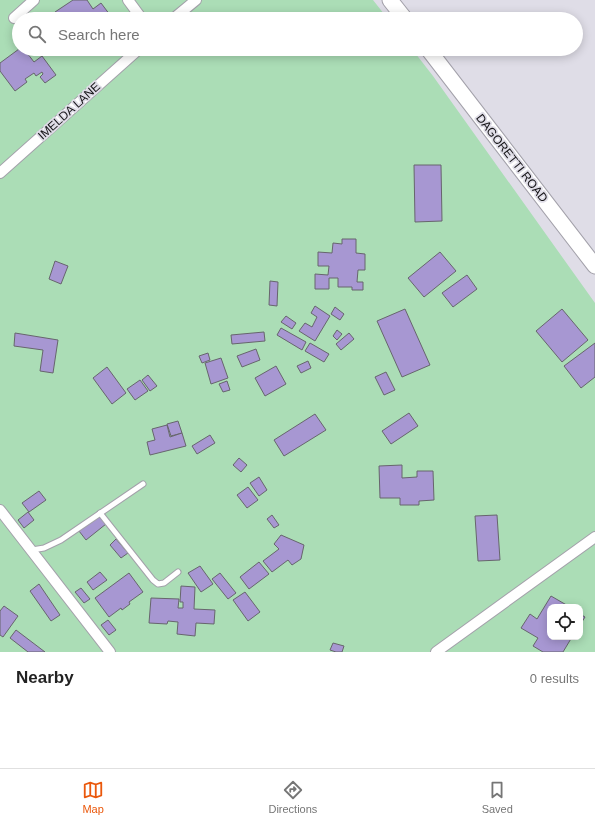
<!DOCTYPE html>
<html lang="en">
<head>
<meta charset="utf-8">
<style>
  body { margin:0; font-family:Arial,sans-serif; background:#f6f6f6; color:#222 }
  .controls { position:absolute; right:12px; bottom:12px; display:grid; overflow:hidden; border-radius:8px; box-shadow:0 2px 10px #0003 }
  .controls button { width:36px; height:36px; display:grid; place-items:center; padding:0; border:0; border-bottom:1px solid #e0e0e0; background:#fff; color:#222; font:20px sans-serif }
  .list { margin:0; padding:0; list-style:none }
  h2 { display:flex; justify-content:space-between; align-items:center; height:52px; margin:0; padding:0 16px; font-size:17px }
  h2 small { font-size:13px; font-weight:400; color:#767676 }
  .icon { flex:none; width:22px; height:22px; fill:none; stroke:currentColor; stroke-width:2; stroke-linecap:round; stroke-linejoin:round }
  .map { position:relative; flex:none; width:595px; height:652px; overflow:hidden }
  .search { position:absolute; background:#fff; box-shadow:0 2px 10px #0003; left:12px; right:12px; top:12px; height:44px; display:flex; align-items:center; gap:10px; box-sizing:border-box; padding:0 14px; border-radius:22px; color:#767676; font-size:15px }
  .sheet { height:116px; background:#fff }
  nav { display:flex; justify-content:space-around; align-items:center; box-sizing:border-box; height:56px; border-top:1px solid #e0e0e0; background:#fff; font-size:11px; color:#767676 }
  nav a { display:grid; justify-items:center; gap:2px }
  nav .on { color:#ea580c }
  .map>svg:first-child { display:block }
</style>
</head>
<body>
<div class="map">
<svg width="595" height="652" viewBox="0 0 595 652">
  <rect width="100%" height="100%" fill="#dfdde7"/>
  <!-- green -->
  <path fill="#abddb6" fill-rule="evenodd" d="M0,0H373L388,19H19V49H412L433,76L595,303V652H0ZM550,607H580V637H550Z"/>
  <!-- building -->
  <g fill="#a797d2" stroke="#67656d">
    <polygon points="73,0 87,0 93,9 101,3 113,19 60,19 55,12"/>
    <polygon points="19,49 24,49 34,62 42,56 56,75 45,83 40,77 43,74 42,72 36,76 34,73 25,79 27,82 15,91 0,71 0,63"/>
    <polygon points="414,165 441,165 442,221 415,222"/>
    <polygon points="342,239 356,239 356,253 365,254 365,270 358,270 357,282 363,282 363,290 352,290 352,287 338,287 338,278 329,278 329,289 315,289 315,274 328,275 329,266 318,266 318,252 332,253 333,243 342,244"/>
    <polygon points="440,252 456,271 424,297 408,278"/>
    <polygon points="55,261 68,266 61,284 49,279"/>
    <polygon points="467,275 477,289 453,307 442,293"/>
    <polygon points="270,281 278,282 277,306 269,305"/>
    <polygon points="315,306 330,316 315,341 299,331 305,323 312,327 317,317 311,313"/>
    <polygon points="335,307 344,314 340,320 331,314"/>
    <polygon points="405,309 430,365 402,377 377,321"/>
    <polygon points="562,309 588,340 562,362 536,331"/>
    <polygon points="286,316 296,323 292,329 281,322"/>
    <polygon points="281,328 306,342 302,350 277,335"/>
    <polygon points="337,330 342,334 337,340 333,336"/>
    <polygon points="264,332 265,341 232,344 231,335"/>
    <polygon points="15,333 58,340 53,373 40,371 43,350 14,346"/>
    <polygon points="349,333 354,339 341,350 336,344"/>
    <polygon points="310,343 329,354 324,362 305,351"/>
    <polygon points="595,343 595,377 581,388 564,366"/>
    <polygon points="256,349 260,360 242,367 237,356"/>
    <polygon points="208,353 210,360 202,363 199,356"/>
    <polygon points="221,358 228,378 211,384 205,363"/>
    <polygon points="308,361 311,368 301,373 297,366"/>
    <polygon points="276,366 286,384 265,396 255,378"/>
    <polygon points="107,367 126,393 112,404 93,378"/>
    <polygon points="386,372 395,390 384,395 375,377"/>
    <polygon points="148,375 157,386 150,391 142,380"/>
    <polygon points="140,380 148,391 135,400 127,389"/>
    <polygon points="227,381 230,390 223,392 219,384"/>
    <polygon points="409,413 418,426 391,444 382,431"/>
    <polygon points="315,414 326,430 284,456 274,440"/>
    <polygon points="178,421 182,433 171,436 167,424"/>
    <polygon points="167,425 170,437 182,433 186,446 150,455 147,442 155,440 152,429"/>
    <polygon points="210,435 215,443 197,454 192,446"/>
    <polygon points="239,458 247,465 241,472 233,465"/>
    <polygon points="402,465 402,478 417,477 417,471 433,471 434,500 419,501 419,505 400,505 400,498 380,498 379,466"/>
    <polygon points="259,477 267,490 259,496 250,483"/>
    <polygon points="248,487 258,500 247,508 237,495"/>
    <polygon points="39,491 46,500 29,512 22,503"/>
    <polygon points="28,512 34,520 24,528 18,520"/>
    <polygon points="272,515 279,525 274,528 267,519"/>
    <polygon points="497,515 500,560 478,561 475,516"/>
    <polygon points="99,516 106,524 86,540 79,531"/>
    <polygon points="281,535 304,545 301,559 292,565 288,560 272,572 263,561 279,549 274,544"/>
    <polygon points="116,539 128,553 121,558 110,545"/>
    <polygon points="259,562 269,574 249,589 240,577"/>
    <polygon points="200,566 213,584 201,592 188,573"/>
    <polygon points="100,572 107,580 93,590 87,582"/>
    <polygon points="129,573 143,592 129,602 130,604 122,610 121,608 109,617 95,598"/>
    <polygon points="220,573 236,593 228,599 212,579"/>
    <polygon points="39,584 60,615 51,621 30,591"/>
    <polygon points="181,586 195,587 194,609 215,610 214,624 196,623 195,636 177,634 178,622 168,621 167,624 149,623 151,598 179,599 178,608 183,608 183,602 180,602"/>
    <polygon points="81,588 90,599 84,603 75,592"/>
    <polygon points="245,592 260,612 248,621 233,600"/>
    <polygon points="551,596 570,607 550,607 550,637 572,637 563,652 543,652 533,646 538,638 521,628 530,614 537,619"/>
    <polygon points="4,606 18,616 3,637 0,635 0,611"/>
    <polygon points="580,614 585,617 580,625"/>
    <polygon points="108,620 116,630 109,635 101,625"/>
    <polygon points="16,630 45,652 28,652 10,638"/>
    <polygon points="333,643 344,646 342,652 336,652 330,650"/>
  </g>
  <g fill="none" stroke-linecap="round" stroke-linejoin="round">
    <defs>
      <g id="lane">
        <polyline points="100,513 153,580 158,584 164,583 178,572"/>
        <polyline points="32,550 44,548 61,540 143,484"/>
      </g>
      <g id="street">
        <polyline points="128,0 142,19"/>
        <polyline points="14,18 34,0"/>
        <polyline points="173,19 196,0"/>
        <polyline points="0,173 139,49"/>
        <polyline points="0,510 110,652"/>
        <polyline points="436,652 595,537"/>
      </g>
      <g id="secondary">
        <polyline points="390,0 405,19"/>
        <polyline points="428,49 595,266"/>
      </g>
    </defs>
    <!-- lane casing -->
    <use href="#lane" stroke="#a3a1aa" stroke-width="7"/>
    <!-- street casing -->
    <use href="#street" stroke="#a3a1aa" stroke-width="12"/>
    <!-- secondary casing -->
    <use href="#secondary" stroke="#a3a1aa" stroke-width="17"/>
    <!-- lane -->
    <use href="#lane" stroke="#fff" stroke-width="5"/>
    <!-- street -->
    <use href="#street" stroke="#fff" stroke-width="10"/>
    <!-- secondary -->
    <use href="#secondary" stroke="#fff" stroke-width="15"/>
  </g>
  <g text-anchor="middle" stroke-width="3.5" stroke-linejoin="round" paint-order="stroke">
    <!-- street labels -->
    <g font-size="12" fill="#141316" stroke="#dfdde7">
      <text transform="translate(69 111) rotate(-42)" y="4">IMELDA LANE</text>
      <text transform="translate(512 158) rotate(52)" y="4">DAGORETTI ROAD</text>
    </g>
  </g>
</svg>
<div class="controls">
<button><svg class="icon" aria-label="locate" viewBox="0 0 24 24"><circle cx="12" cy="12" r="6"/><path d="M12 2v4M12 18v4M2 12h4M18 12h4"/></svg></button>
</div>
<div class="search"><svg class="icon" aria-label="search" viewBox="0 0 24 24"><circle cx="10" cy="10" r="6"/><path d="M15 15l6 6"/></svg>Search here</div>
</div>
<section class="sheet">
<h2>Nearby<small>0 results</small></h2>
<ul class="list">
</ul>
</section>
<nav>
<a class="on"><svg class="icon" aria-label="map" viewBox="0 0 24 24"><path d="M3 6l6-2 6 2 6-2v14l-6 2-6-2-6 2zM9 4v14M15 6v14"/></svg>Map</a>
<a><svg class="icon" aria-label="directions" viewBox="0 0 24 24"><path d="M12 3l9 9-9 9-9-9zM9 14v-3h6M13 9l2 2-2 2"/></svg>Directions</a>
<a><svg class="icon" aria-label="saved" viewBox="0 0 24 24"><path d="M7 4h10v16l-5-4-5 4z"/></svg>Saved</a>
</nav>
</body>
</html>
